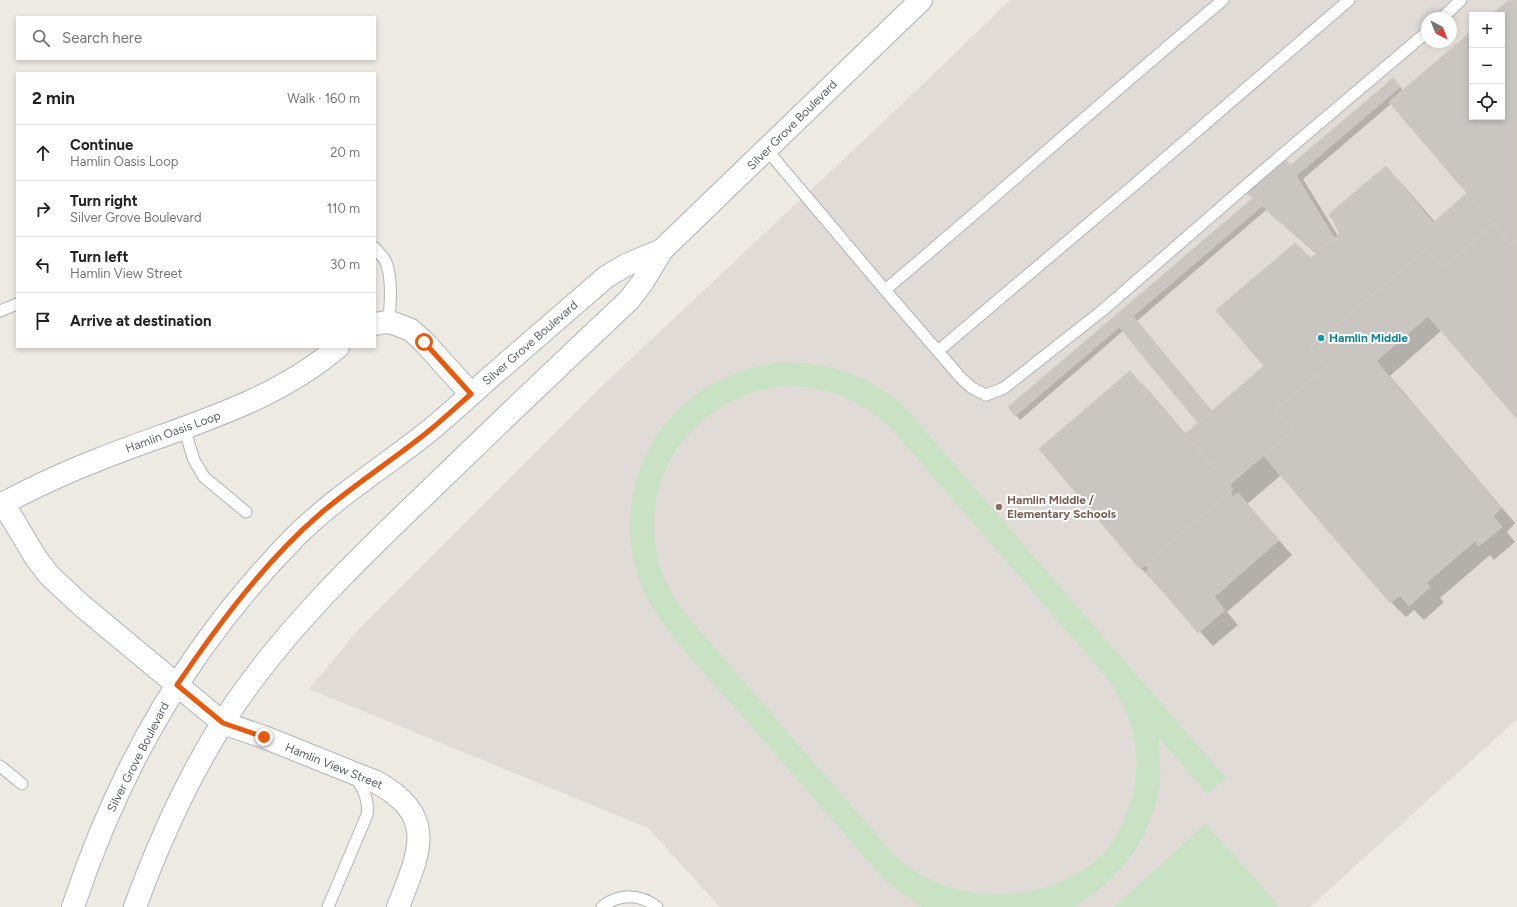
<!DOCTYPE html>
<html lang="en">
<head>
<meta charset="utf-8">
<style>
  body { margin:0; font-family:Figtree,sans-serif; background:#f6f6f6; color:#222 }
  .controls { position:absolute; right:12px; top:12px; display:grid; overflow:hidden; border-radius:0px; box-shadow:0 2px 6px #0003 }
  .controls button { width:36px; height:36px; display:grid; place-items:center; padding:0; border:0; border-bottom:1px solid #e0e0e0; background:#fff; color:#222; font:20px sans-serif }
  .compass { position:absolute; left:1421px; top:12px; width:36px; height:36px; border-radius:50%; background:#fff; box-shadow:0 2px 6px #0003; rotate:138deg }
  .stop { position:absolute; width:12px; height:12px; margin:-9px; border:3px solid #ea580c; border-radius:50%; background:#fff }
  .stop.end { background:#ea580c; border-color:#fff; box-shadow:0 1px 4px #0008 }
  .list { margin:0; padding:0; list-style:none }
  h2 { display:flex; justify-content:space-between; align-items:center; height:52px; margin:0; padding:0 16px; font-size:17px }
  h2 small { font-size:13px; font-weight:400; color:#767676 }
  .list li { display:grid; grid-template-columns:26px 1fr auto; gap:12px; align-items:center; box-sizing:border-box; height:56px; padding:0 16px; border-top:1px solid #e0e0e0 }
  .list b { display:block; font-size:15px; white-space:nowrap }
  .list p { margin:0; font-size:13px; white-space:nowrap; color:#767676 }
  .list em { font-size:13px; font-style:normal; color:#767676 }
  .icon { flex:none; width:22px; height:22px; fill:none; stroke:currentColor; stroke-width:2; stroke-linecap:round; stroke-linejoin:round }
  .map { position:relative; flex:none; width:1517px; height:907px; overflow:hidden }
  .search { position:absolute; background:#fff; box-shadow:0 2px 6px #0003; left:16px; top:16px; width:360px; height:44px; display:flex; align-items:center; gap:10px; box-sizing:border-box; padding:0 14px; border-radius:0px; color:#767676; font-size:15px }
  .panel { position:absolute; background:#fff; box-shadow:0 2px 6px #0003; left:16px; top:72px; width:360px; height:276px; border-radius:0px }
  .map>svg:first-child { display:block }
</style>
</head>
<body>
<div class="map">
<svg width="1517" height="907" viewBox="0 0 1517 907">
  <rect width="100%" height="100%" fill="#edeae4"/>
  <!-- education -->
  <path fill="#e0dbd6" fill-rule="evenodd" d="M1010,0H1517V719L1310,907H720L648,828L309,689L360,628L602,386L916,91ZM1472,15H1502V117H1472ZM1427,18H1451V42H1427Z"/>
  <!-- green -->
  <g fill="#c9e2c3" fill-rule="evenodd">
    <path d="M774,363C823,361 862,372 901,403L1226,778L1207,794L1159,738C1159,752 1161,766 1160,780C1155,834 1122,877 1077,905L1073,907H922L898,891L880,875C839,828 799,781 758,734C737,711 716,687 695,663C673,637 651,612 639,579C623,533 629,483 653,442C679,397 724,372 774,363ZM784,386C827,387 856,397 889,426L1103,673C1139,718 1148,776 1120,828C1115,839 1108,850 1099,858C1041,907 951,907 895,856L701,632C688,616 674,601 666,582C627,490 687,397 784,386Z"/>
    <polygon points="1205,824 1278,904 1274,907 1114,907"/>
  </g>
  <!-- shadow -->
  <path fill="#0003" fill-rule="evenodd" d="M1510,0H1517V418L1442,330L1390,376L1515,523L1507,532L1515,542L1494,560L1490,555L1440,598L1444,602L1424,620L1414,610L1406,617L1391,602L1281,475L1247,504L1292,555L1227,612L1238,625L1213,646L1141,568L1130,372L1149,391L1186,434L1199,423L1123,331L1020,420L1009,407L1254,199L1247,192L1286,160L1292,166L1398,84L1403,91L1472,32V117H1502V15H1493ZM1392,103L1468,193L1435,222L1404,186L1385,167L1341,233L1338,236L1303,179ZM1266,210L1317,254L1311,259L1265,366L1212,412L1137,321Z"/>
  <!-- building -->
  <g fill="#c9c5c1" stroke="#d1cac3">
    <polygon points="1509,0 1517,0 1517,419 1428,316 1376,361 1501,508 1493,516 1502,527 1479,546 1475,541 1426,583 1430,587 1409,606 1400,595 1390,603 1263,455 1229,485 1233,489 1230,492 1233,497 1238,493 1279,540 1214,597 1225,610 1198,633 1146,572 1149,569 1146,565 1140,569 1039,449 1130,371 1185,434 1264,366 1216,310 1295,243 1311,258 1340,233 1329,214 1386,166 1433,223 1467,193 1389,102 1472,31 1472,117 1502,117 1502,15 1491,15"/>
    <polygon points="1509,0 1517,0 1517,240 1511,245 1389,102 1472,31 1472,117 1502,117 1502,15 1491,15"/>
    <polygon points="1393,78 1400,87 1296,176 1290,166"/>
    <polygon points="1286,159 1336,241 1320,255 1246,192"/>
    <polygon points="1386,166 1433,223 1467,193 1493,224 1443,268 1427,249 1310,347 1327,367 1275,410 1294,430 1229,485 1185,434 1264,366 1216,310 1295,243 1311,258 1340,233 1329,214"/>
    <polygon points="1253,198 1262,206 1133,316 1212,411 1198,423 1119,327 1015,416 1008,407"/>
    <polygon points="1130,371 1233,489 1140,569 1039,449"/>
  </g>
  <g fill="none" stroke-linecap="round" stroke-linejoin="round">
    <defs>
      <g id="lane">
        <polyline points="1442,18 1461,0"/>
        <path d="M767,150L885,290C999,194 1109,95 1223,0"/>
        <path d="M375,248C378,252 382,256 385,260C393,276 390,305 389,322"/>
        <polyline points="885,290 961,378 972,388 986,395 1004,388 1103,310 1263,171 1427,32"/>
        <polyline points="0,311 17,304"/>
        <polyline points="938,351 1133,186 1349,0"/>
        <polyline points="184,428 194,460 204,477 246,512"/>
        <polyline points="0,766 22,784"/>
        <path d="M328,907L367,815C369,800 364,789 355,777"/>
        <path d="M602,907C619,893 641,894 657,907"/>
      </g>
      <g id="street">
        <polyline points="375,324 386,322 393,323 411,330 424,342 471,394"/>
        <path d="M3,503L36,558L49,575L81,605L223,723L264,737L376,782C439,816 419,853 398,907"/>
        <path d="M0,505C32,488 66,472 100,459C180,427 271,405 338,347"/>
        <path d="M73,907C120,765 190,644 295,537C334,498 381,469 424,435C448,416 471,394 494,374C531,342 569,309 606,277L626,265L662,250"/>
        <path d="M135,907C161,836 192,767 235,704C290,624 360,557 430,490C496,426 562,363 629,300L642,283L662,250L921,0"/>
      </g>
    </defs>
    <!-- lane casing -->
    <use href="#lane" stroke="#afb3b5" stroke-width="13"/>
    <!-- street casing -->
    <use href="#street" stroke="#afb3b5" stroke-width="24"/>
    <!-- lane -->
    <use href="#lane" stroke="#fff" stroke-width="11"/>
    <!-- street -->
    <use href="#street" stroke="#fff" stroke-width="22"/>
  </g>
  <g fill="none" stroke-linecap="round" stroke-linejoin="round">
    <!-- route -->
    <path stroke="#ea580c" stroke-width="5" d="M264,737L223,723L177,685C218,625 265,561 321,513C354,485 391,461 425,434C441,421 456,407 471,394L424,342"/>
  </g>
  <!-- markers -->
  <circle fill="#0f9aa8" stroke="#fff" stroke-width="1.5" cx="1321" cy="338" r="4"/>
  <circle fill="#8d6e63" stroke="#fff" stroke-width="1.5" cx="999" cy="507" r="4"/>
  <g text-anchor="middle" stroke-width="4" stroke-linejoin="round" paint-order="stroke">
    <!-- street labels -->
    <g font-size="12" fill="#5c6163" stroke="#fff">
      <text transform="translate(792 125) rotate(-45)" y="4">Silver Grove Boulevard</text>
      <text transform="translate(530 343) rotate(-41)" y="4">Silver Grove Boulevard</text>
      <text transform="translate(173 432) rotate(-20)" y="4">Hamlin Oasis Loop</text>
      <text transform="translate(138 757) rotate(-63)" y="4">Silver Grove Boulevard</text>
      <text transform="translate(334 766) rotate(22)" y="4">Hamlin View Street</text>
    </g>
    <!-- culture labels -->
    <g font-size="12" font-weight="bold" fill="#0d838f" stroke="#fff" text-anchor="start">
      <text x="1329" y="342">Hamlin Middle</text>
    </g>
    <!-- education labels -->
    <g font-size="12" font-weight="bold" fill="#785e54" stroke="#fff" text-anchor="start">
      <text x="1007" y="504">Hamlin Middle /<tspan x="1007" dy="14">Elementary Schools</tspan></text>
    </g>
  </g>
</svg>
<div class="controls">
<button>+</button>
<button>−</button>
<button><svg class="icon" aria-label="locate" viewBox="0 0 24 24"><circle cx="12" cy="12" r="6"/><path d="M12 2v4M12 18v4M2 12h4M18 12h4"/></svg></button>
</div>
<svg class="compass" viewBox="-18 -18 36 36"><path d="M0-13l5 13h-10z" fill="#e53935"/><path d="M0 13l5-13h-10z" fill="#767676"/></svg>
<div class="stop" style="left:424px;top:342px"></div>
<div class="stop end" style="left:264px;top:737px"></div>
<div class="search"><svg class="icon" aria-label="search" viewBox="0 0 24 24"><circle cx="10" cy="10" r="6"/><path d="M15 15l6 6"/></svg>Search here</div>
<section class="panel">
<h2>2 min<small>Walk · 160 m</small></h2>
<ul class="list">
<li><svg class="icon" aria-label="ahead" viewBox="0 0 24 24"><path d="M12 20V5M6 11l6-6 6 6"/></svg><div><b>Continue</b><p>Hamlin Oasis Loop</p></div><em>20 m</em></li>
<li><svg class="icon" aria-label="right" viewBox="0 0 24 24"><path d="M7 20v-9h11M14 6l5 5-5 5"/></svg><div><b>Turn right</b><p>Silver Grove Boulevard</p></div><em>110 m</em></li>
<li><svg class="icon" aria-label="left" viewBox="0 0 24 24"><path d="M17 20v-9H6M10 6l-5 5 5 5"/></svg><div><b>Turn left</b><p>Hamlin View Street</p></div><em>30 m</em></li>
<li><svg class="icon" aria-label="arrive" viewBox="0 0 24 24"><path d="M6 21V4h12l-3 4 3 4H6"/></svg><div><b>Arrive at destination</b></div></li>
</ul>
</section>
</div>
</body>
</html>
